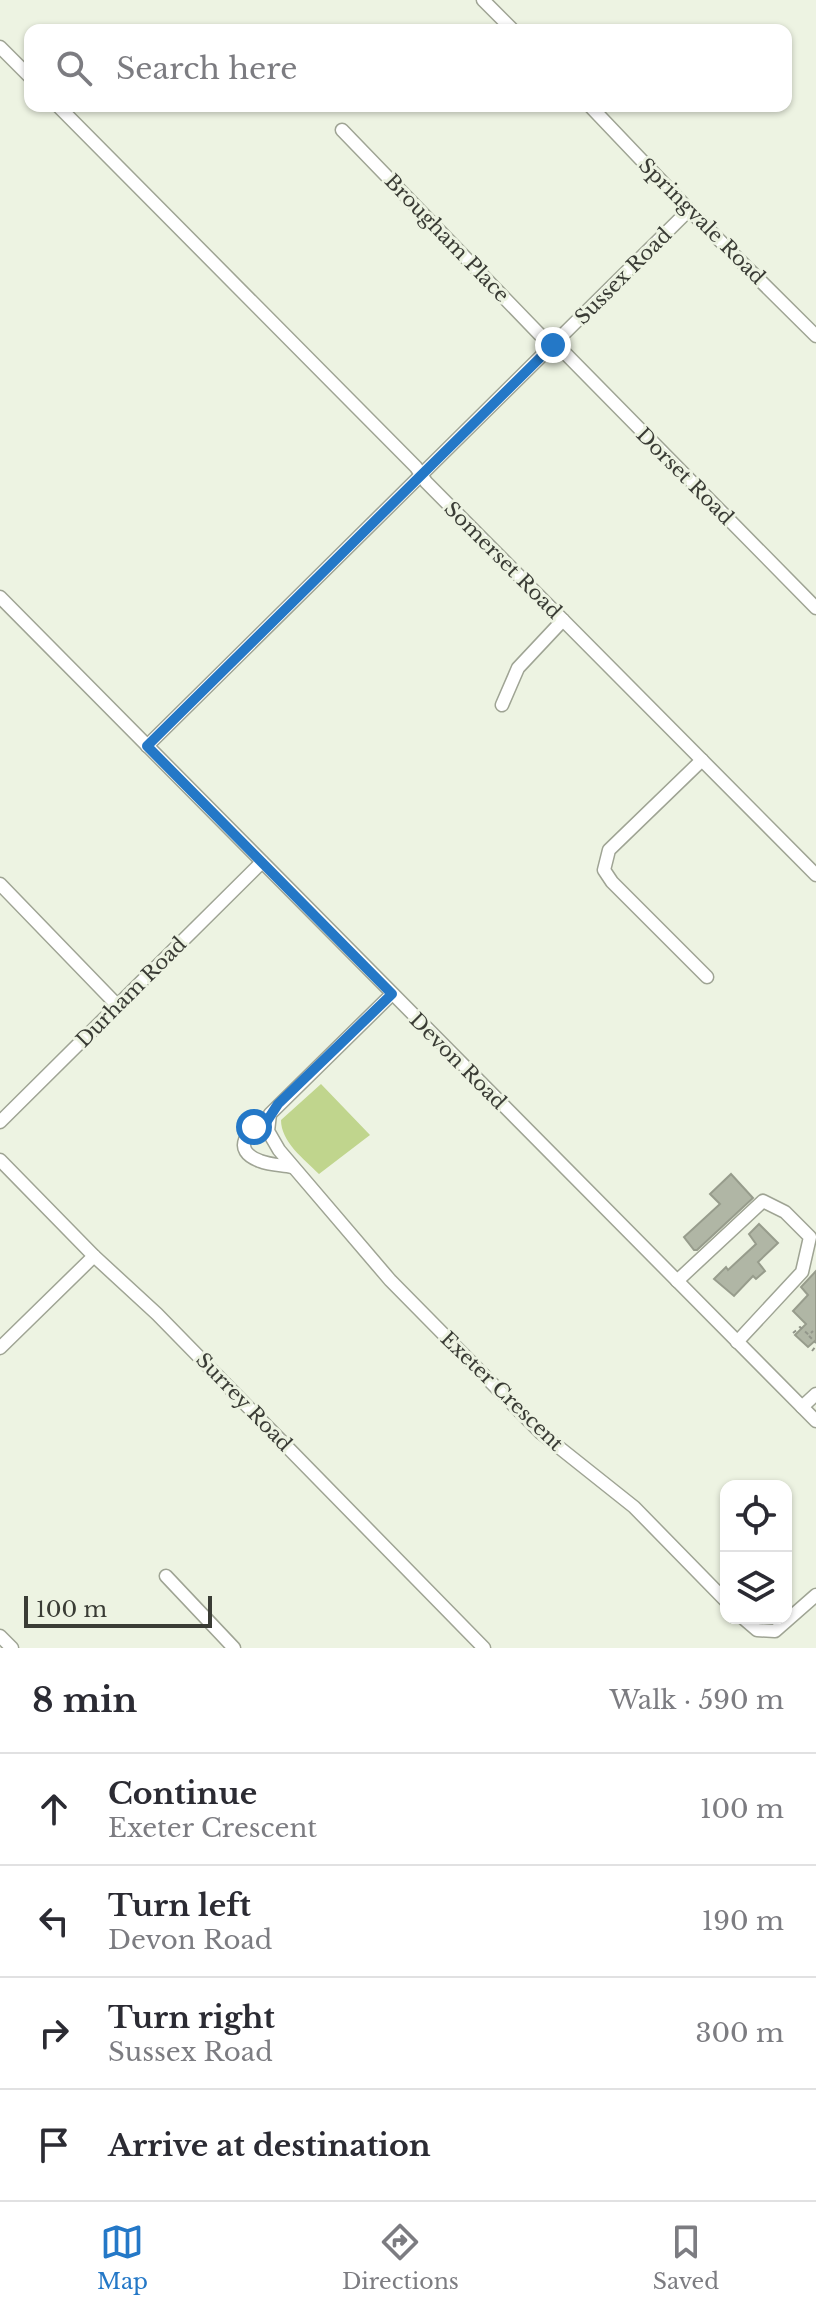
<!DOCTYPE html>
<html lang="en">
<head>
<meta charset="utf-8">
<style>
  body { margin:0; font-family:"Libre Baskerville",serif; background:#f2f2f3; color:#2b2b33 }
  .controls { position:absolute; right:24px; bottom:24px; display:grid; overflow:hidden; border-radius:16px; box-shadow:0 2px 6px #0004 }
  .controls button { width:72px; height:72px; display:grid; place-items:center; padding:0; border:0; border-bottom:2px solid #e1e1e2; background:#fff; color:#2b2b33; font:40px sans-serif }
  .scale { position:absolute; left:24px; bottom:20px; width:188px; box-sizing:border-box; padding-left:8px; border:4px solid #3a3c35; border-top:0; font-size:22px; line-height:28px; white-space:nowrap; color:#3a3c35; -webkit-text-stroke:6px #edf3e2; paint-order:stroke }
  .stop { position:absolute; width:24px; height:24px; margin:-18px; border:6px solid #2478c7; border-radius:50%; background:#fff }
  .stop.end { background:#2478c7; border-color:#fff; box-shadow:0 2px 8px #0008 }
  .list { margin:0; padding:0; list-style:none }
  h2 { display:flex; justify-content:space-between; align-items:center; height:104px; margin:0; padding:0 32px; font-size:34px }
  h2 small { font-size:26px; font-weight:400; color:#7c7c81 }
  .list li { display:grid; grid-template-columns:52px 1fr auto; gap:24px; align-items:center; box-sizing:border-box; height:112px; padding:0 32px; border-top:2px solid #e1e1e2 }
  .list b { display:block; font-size:30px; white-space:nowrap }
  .list p { margin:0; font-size:26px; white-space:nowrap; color:#7c7c81 }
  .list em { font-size:26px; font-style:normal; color:#7c7c81 }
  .icon { flex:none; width:44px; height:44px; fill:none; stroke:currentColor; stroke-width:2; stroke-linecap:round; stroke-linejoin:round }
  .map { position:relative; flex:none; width:816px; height:1648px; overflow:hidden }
  .search { position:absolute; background:#fff; box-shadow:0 2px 6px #0004; left:24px; right:24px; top:24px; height:88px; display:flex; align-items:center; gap:20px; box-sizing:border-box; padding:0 28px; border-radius:16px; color:#7c7c81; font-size:30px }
  .sheet { height:552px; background:#fff }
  nav { display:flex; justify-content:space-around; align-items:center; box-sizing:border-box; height:112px; border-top:2px solid #e1e1e2; background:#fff; font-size:22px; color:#7c7c81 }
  nav a { display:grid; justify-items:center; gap:4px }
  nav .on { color:#2478c7 }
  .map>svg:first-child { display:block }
</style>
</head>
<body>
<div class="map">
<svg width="816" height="1648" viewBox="0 0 816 1648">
  <rect width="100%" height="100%" fill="#edf3e2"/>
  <!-- green -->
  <path fill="#c0d58d" d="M321,1084L370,1135L319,1174C304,1159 281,1142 281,1120Z"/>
  <!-- building -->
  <g fill="#b0b6a5" stroke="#979c8c" stroke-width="2">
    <polygon points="731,1174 753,1198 697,1250 694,1250 684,1237 720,1204 710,1194"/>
    <polygon points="759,1224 778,1243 758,1262 765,1271 756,1279 753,1276 734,1296 714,1279 726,1267 728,1270 756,1244 749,1234"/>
    <polygon points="816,1271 816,1340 808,1347 795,1335 806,1324 793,1311 808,1295 801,1287"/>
  </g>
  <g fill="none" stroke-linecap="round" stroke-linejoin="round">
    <defs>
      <g id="minor">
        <polyline points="483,0 513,30"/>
        <polyline points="0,47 30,77"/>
        <polyline points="58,106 416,467 426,482 816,875"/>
        <polyline points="590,106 689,210 816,336"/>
        <polyline points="342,130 546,341 561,349 816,608"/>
        <polyline points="0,597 816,1421"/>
        <polyline points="502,705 518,668 563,620"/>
        <polyline points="147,746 689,210"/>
        <polyline points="702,760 609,850 604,870 612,882 707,977"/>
        <polyline points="0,884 118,1006"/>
        <polyline points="392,994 270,1114 268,1131 279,1150 390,1280 541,1433 634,1507 726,1601"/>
        <path d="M267,1121C248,1129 230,1150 260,1161C270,1165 282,1165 292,1167"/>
        <polyline points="0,1122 262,862"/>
        <polyline points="0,1160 94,1256 157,1314 484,1648"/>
        <polyline points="677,1281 763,1201 785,1212 810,1237 802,1272 737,1342"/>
        <polyline points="0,1348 94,1256"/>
        <polyline points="802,1407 816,1394"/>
        <polyline points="166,1576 234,1648"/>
        <polyline points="743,1618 757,1630 775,1631 816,1595"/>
        <polyline points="0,1636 12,1648"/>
      </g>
    </defs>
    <!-- minor casing -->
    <use href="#minor" stroke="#9fa494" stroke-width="15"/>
    <!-- path -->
    <g stroke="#92968a" stroke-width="2" stroke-dasharray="4 4" stroke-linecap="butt">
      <polyline points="793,1333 800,1327 809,1335 813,1331"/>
      <polyline points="809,1336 816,1343"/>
      <polyline points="812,1351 816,1346"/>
    </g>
    <!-- minor -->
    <use href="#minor" stroke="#fff" stroke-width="12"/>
  </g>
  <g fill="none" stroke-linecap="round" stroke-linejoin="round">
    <!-- route -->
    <polyline stroke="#2478c7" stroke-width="10" points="254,1127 267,1121 278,1104 392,994 147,746 553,345"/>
  </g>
  <g text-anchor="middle" stroke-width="6" stroke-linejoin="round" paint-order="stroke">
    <!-- street labels -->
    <g font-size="20" fill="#3a3c35" stroke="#edf3e2">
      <text transform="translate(702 221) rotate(45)" y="7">Springvale Road</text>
      <text transform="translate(447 238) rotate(46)" y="7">Brougham Place</text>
      <text transform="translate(623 276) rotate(-45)" y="7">Sussex Road</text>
      <text transform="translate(685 476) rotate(45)" y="7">Dorset Road</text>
      <text transform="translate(503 560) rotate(45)" y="7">Somerset Road</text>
      <text transform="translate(131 992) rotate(-45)" y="7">Durham Road</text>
      <text transform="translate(458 1061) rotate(45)" y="7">Devon Road</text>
      <text transform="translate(502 1391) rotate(44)" y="7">Exeter Crescent</text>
      <text transform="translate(244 1402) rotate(46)" y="7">Surrey Road</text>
    </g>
  </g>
</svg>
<div class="controls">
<button><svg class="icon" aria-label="locate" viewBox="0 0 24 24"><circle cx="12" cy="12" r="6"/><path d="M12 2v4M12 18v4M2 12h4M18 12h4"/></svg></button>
<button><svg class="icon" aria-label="layers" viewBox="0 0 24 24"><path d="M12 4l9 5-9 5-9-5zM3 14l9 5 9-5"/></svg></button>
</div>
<div class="scale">100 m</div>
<div class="stop" style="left:254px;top:1127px"></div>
<div class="stop end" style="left:553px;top:345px"></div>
<div class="search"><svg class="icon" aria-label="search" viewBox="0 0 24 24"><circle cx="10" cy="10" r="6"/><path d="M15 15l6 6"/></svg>Search here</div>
</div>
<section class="sheet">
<h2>8 min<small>Walk · 590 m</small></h2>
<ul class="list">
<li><svg class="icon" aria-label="ahead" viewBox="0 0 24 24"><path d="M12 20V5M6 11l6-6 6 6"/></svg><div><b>Continue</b><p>Exeter Crescent</p></div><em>100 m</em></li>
<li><svg class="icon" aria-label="left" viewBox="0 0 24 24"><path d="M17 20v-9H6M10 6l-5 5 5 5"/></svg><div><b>Turn left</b><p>Devon Road</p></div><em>190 m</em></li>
<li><svg class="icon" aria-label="right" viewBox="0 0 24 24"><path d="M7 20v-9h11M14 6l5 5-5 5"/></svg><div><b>Turn right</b><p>Sussex Road</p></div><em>300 m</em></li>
<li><svg class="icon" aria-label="arrive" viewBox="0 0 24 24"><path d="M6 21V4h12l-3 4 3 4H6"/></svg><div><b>Arrive at destination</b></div></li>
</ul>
</section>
<nav>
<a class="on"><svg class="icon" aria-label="map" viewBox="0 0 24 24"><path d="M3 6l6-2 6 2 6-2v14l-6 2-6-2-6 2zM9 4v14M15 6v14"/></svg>Map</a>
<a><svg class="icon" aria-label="directions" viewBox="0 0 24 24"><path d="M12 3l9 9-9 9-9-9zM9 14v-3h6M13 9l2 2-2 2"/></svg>Directions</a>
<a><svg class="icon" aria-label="saved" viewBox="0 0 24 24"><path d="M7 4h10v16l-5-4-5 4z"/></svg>Saved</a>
</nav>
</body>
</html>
